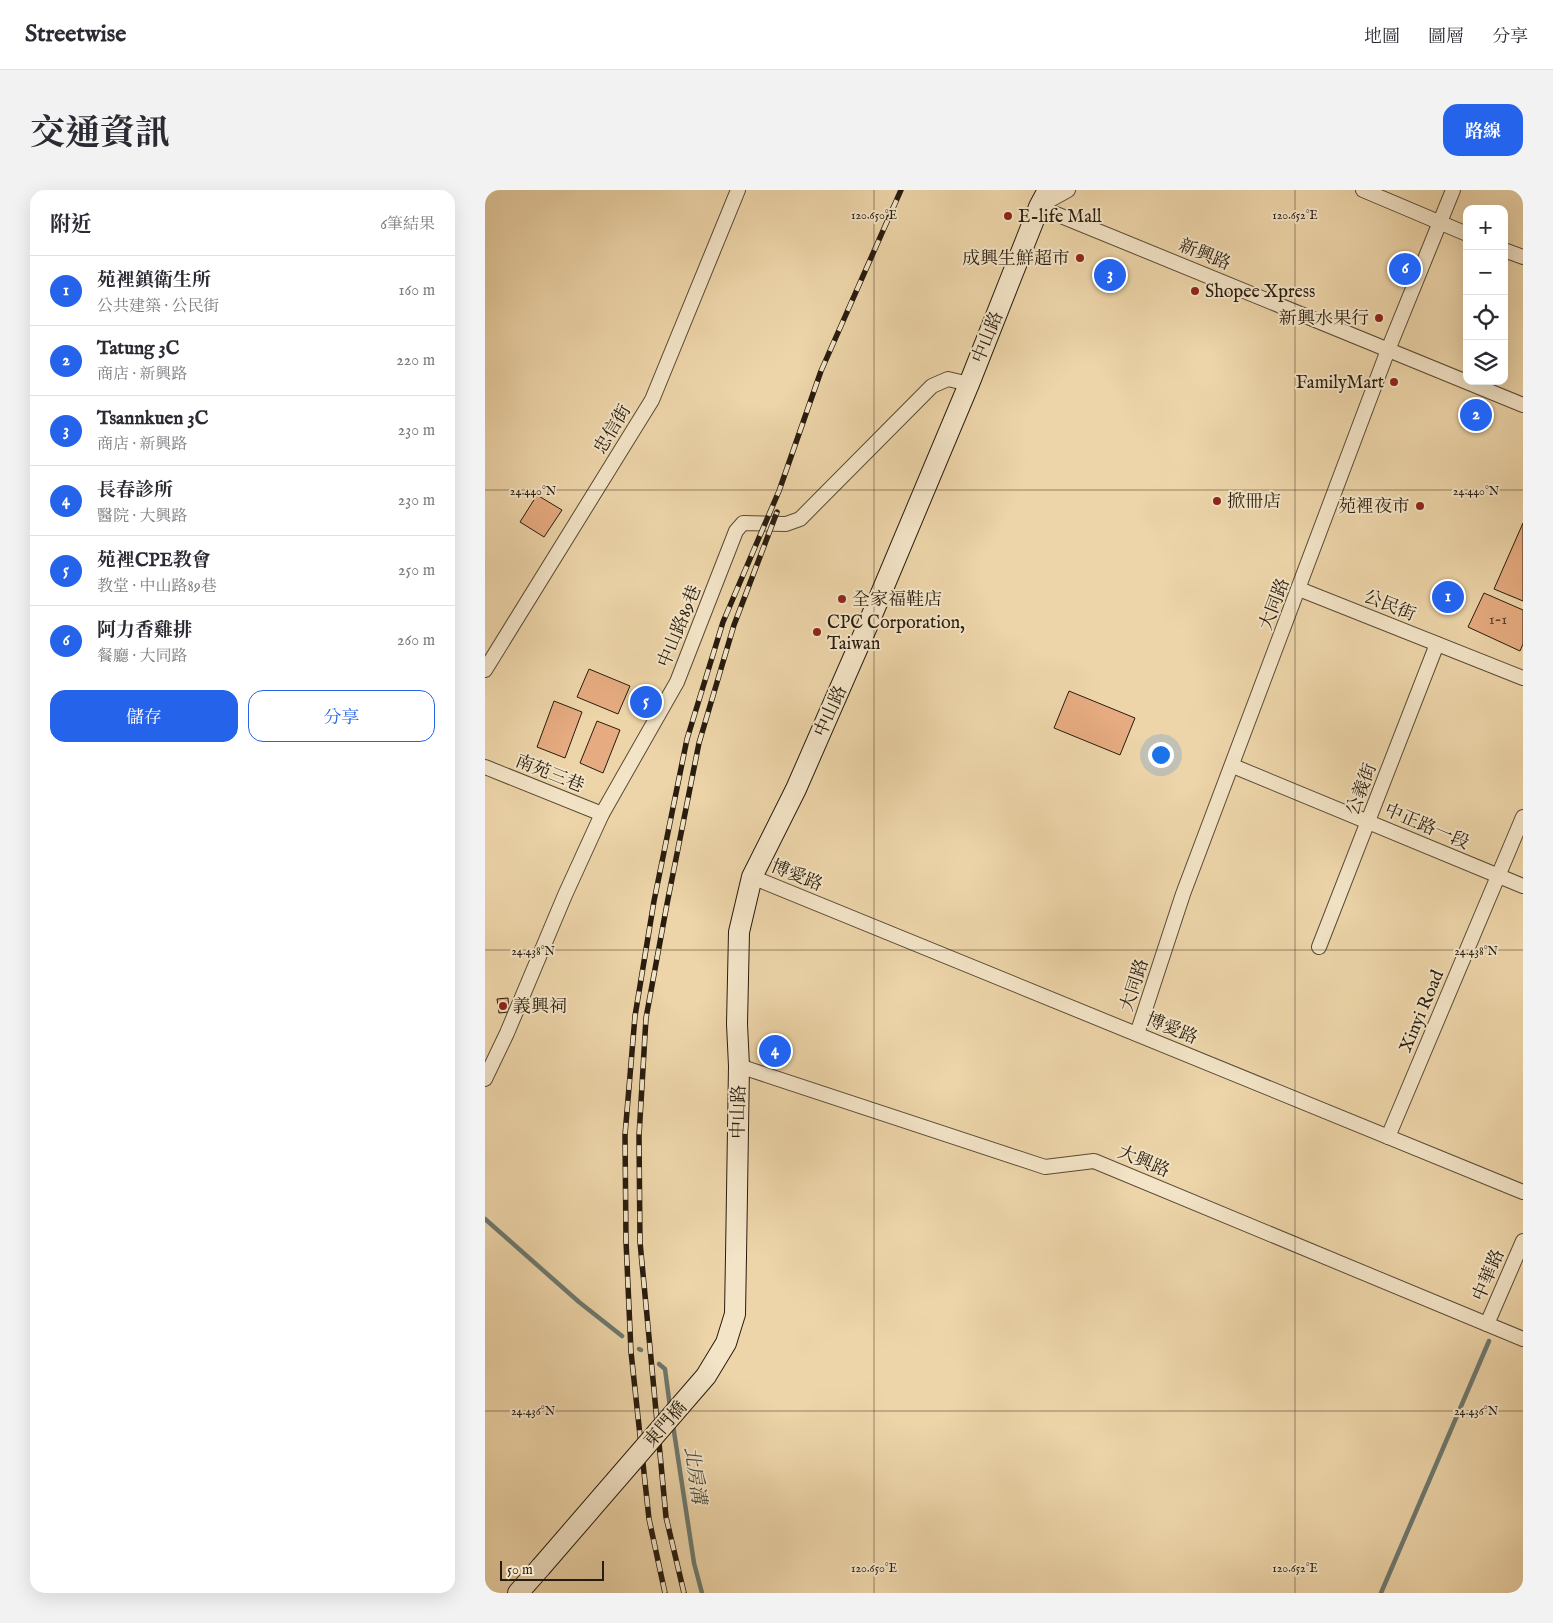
<!DOCTYPE html>
<html lang="zh-TW">
<head>
<meta charset="utf-8">
<style>
  body { margin:0; font-family:"IM FELL English","Noto Serif TC",serif; background:#f2f2f3; color:#2b2b33 }
  .controls { position:absolute; right:15px; top:15px; display:grid; overflow:hidden; border-radius:10px; box-shadow:0 5px 20px #0002 }
  .controls button { width:45px; height:45px; display:grid; place-items:center; padding:0; border:0; border-bottom:1px solid #e1e1e2; background:#fff; color:#2b2b33; font:25px sans-serif }
  .scale { position:absolute; left:15px; bottom:12px; width:104px; box-sizing:border-box; padding-left:5px; border:2px solid #281c0e; border-top:0; font-size:14px; line-height:18px; white-space:nowrap; color:#281c0e; -webkit-text-stroke:4px #f3e4c7; paint-order:stroke }
  .you { position:absolute; left:675px; top:564px; width:18px; height:18px; margin:-12px; border:4px solid #fff; border-radius:50%; background:#1a73e8; box-shadow:0 0 0 8px #1a73e833 }
  .badge { display:grid; place-items:center; width:32px; height:32px; border-radius:50%; background:#2563eb; color:#fff; font-size:16px; font-weight:700 }
  .pin { position:absolute; translate:-50% -50%; border:2px solid #fff; box-shadow:0 1px 5px #0006 }
  .list { margin:0; padding:0; list-style:none }
  h2 { display:flex; justify-content:space-between; align-items:center; height:65px; margin:0; padding:0 20px; font-size:21px }
  h2 small { font-size:16px; font-weight:400; color:#7c7c81 }
  .list li { display:grid; grid-template-columns:32px 1fr auto; gap:15px; align-items:center; box-sizing:border-box; height:70px; padding:0 20px; border-top:1px solid #e1e1e2 }
  .list b { display:block; font-size:19px; white-space:nowrap }
  .list p { margin:0; font-size:16px; white-space:nowrap; color:#7c7c81 }
  .list em { font-size:16px; font-style:normal; color:#7c7c81 }
  .actions { display:flex; gap:10px; padding:15px 20px }
  .actions a { flex:1; padding:11px 0; border:1px solid #2563eb; border-radius:15px; text-align:center; font-size:18px; color:#2563eb }
  .actions .main { background:#2563eb; color:#fff }
  .icon { flex:none; width:28px; height:28px; fill:none; stroke:currentColor; stroke-width:2; stroke-linecap:round; stroke-linejoin:round }
  .map { position:relative; flex:none; width:1038px; height:1403px; overflow:hidden; border-radius:15px }
  header { display:flex; align-items:center; gap:30px; box-sizing:border-box; height:70px; padding:0 25px; background:#fff; border-bottom:1px solid #e1e1e2 }
  header strong { font-size:24px }
  nav { display:flex; gap:28px; margin-inline-start:auto; font-size:18px }
  .intro { display:flex; align-items:center; justify-content:space-between; box-sizing:border-box; height:120px; padding:0 30px }
  h1 { margin:0; font-size:35px }
  .button { padding:12px 22px; border-radius:15px; background:#2563eb; color:#fff; font-size:18px; font-weight:700 }
  main { display:flex; gap:30px; padding:0 30px }
  aside { flex:1; background:#fff; border-radius:15px; box-shadow:0 5px 20px #0002 }
  .map>svg:first-child { display:block }
</style>
</head>
<body>
<header>
<strong>Streetwise</strong>
<nav><a>地圖</a><a>圖層</a><a>分享</a></nav>
</header>
<div class="intro"><h1>交通資訊</h1><a class="button">路線</a></div>
<main>
<aside>
<h2>附近<small>6筆結果</small></h2>
<ul class="list">
<li><span class="badge">1</span><div><b>苑裡鎮衛生所</b><p>公共建築 · 公民街</p></div><em>160 m</em></li>
<li><span class="badge">2</span><div><b>Tatung 3C</b><p>商店 · 新興路</p></div><em>220 m</em></li>
<li><span class="badge">3</span><div><b>Tsannkuen 3C</b><p>商店 · 新興路</p></div><em>230 m</em></li>
<li><span class="badge">4</span><div><b>長春診所</b><p>醫院 · 大興路</p></div><em>230 m</em></li>
<li><span class="badge">5</span><div><b>苑裡CPE教會</b><p>教堂 · 中山路89巷</p></div><em>250 m</em></li>
<li><span class="badge">6</span><div><b>阿力香雞排</b><p>餐廳 · 大同路</p></div><em>260 m</em></li>
</ul>
<div class="actions"><a class="main">儲存</a><a>分享</a></div>
</aside>
<div class="map">
<svg width="1038" height="1403" viewBox="0 0 1038 1403">
  <rect width="100%" height="100%" fill="#edd5a9"/>
  <filter id="stains"><feTurbulence type="fractalNoise" baseFrequency=".004" numOctaves="4"/><feColorMatrix values="0 0 0 0 .2 0 0 0 0 .09 0 0 0 0 .02 0 0 0 .5 -.17"/></filter>
  <radialGradient id="worn" r=".72"><stop offset=".6" stop-color="#630" stop-opacity="0"/><stop offset="1" stop-color="#630" stop-opacity=".3"/></radialGradient>
  <g fill="none" stroke-linecap="round" stroke-linejoin="round">
    <!-- stream -->
    <g stroke="#6d796f" stroke-width="4.5">
      <polyline points="0,1029 94,1112 137,1146"/>
      <polyline points="154,1159 156,1160"/>
      <polyline points="174,1174 180,1179 185,1217"/>
      <polyline points="188,1235 209,1373 217,1403"/>
      <polyline points="896,1403 1004,1151"/>
    </g>
  </g>
  <!-- building -->
  <g fill="#e6ab80" stroke="#281c0e">
    <polygon points="52,305 77,320 59,347 35,332"/>
    <polygon points="1038,333 1038,411 1009,399"/>
    <polygon points="999,403 1038,420 1038,454 1035,461 983,437"/>
    <polygon points="104,479 145,496 133,524 92,507"/>
    <polygon points="584,501 650,528 635,565 569,538"/>
    <polygon points="69,511 97,522 80,568 52,557"/>
    <polygon points="112,531 135,540 118,583 95,573"/>
    <polygon points="23,808 24,822 14,823 12,809"/>
  </g>
  <g fill="none" stroke-linecap="round" stroke-linejoin="round">
    <defs>
      <g id="street">
        <polyline points="878,0 982,44"/>
        <polyline points="554,16 583,0"/>
        <polyline points="554,17 1038,215"/>
        <polyline points="1019,60 1038,67"/>
        <polyline points="814,399 1038,488"/>
        <polyline points="0,480 167,210 253,0"/>
        <polyline points="748,576 1038,696"/>
        <polyline points="0,577 117,624"/>
        <polyline points="267,687 1038,1002"/>
        <polyline points="834,757 952,454"/>
        <polyline points="652,844 698,704 903,160 968,0"/>
        <polyline points="254,876 560,977 609,971 1038,1149"/>
        <polyline points="0,889 22,843 80,705 117,624 192,492 251,341 258,333 301,334 315,329 447,196 463,189 484,194"/>
        <polyline points="903,947 1038,627"/>
        <polyline points="1002,1134 1038,1051"/>
      </g>
      <g id="secondary">
        <polyline points="251,1066 254,876 252,834 254,742 267,687 311,599 384,432 484,194 554,17 563,0"/>
        <polyline points="33,1403 56,1377"/>
      </g>
    </defs>
    <!-- street casing -->
    <use href="#street" stroke="#594a35" stroke-width="16"/>
    <!-- secondary casing -->
    <use href="#secondary" stroke="#281c0e" stroke-width="22"/>
    <!-- street -->
    <use href="#street" stroke="#f3e4c7" stroke-width="14"/>
    <!-- secondary -->
    <use href="#secondary" stroke="#f3e4c7" stroke-width="20"/>
    <defs>
      <g id="rail">
        <polyline points="180,1403 164,1329 146,1162 141,1051 140,945 150,826 169,711 202,549 238,432 294,301 336,181 416,0"/>
        <polyline points="199,1403 181,1327 155,1052 154,946 161,828 182,714 214,553 249,435 292,322"/>
      </g>
    </defs>
    <!-- rail casing -->
    <use href="#rail" stroke="#281c0e" stroke-width="5.5"/>
    <!-- rail -->
    <use href="#rail" stroke="#f3e4c7" stroke-width="4" stroke-dasharray="11" stroke-linecap="butt"/>
    <defs>
      <polyline id="secondary-bridge" points="56,1377 221,1186 241,1153 250,1124 251,1066"/>
    </defs>
    <!-- secondary-bridge casing -->
    <use href="#secondary-bridge" stroke="#281c0e" stroke-width="22" stroke-linecap="butt"/>
    <!-- secondary-bridge -->
    <use href="#secondary-bridge" stroke="#f3e4c7" stroke-width="20"/>
  </g>
  <!-- ticks -->
  <path fill="none" stroke="#281c0e" stroke-width="1" stroke-opacity="0.45" d="M389,0V1403M810,0V1403M0,300H1038M0,760H1038M0,1221H1038"/>
  <!-- markers -->
  <g fill="#8f2418" stroke="#f3e4c7" stroke-width="2">
    <circle cx="523" cy="26" r="5"/>
    <circle cx="595" cy="68" r="5"/>
    <circle cx="710" cy="101" r="5"/>
    <circle cx="894" cy="128" r="5"/>
    <circle cx="909" cy="192" r="5"/>
    <circle cx="732" cy="311" r="5"/>
    <circle cx="935" cy="316" r="5"/>
    <circle cx="357" cy="409" r="5"/>
    <circle cx="332" cy="442" r="5"/>
    <circle cx="18" cy="816" r="5"/>
  </g>
  <g text-anchor="middle" stroke-width="4" stroke-linejoin="round" paint-order="stroke">
    <!-- number labels -->
    <g font-size="15" fill="#58402a">
      <text x="1013" y="434">1-1</text>
    </g>
    <!-- poi labels -->
    <g font-size="18" fill="#281c0e" stroke="#f3e4c7" text-anchor="start">
      <text x="533" y="32">E-life Mall</text>
      <text x="585" y="74" text-anchor="end">成興生鮮超市</text>
      <text x="720" y="107">Shopee Xpress</text>
      <text x="884" y="134" text-anchor="end">新興水果行</text>
      <text x="899" y="198" text-anchor="end">FamilyMart</text>
      <text x="742" y="317">掀冊店</text>
      <text x="925" y="322" text-anchor="end">苑裡夜市</text>
      <text x="367" y="415">全家福鞋店</text>
      <text x="342" y="438">CPC Corporation,<tspan x="342" dy="21">Taiwan</tspan></text>
      <text x="28" y="822">義興祠</text>
    </g>
    <!-- street labels -->
    <g font-size="18" fill="#281c0e" stroke="#f3e4c7">
      <text transform="translate(720 64) rotate(22)" y="6">新興路</text>
      <text transform="translate(502 147) rotate(-68)" y="6">中山路</text>
      <text transform="translate(127 239) rotate(-59)" y="6">忠信街</text>
      <text transform="translate(789 414) rotate(-69)" y="6">大同路</text>
      <text transform="translate(905 415) rotate(22)" y="6">公民街</text>
      <text transform="translate(194 436) rotate(-68)" y="6">中山路89巷</text>
      <text transform="translate(345 521) rotate(-66)" y="6">中山路</text>
      <text transform="translate(65 583) rotate(22)" y="6">南苑三巷</text>
      <text transform="translate(876 599) rotate(-69)" y="6">公義街</text>
      <text transform="translate(942 636) rotate(23)" y="6">中正路一段</text>
      <text transform="translate(312 685) rotate(22)" y="6">博愛路</text>
      <text transform="translate(649 795) rotate(-72)" y="6">大同路</text>
      <text transform="translate(936 821) rotate(-67)" y="6">Xinyi Road</text>
      <text transform="translate(687 838) rotate(22)" y="6">博愛路</text>
      <text transform="translate(253 922) rotate(-89)" y="6">中山路</text>
      <text transform="translate(659 971) rotate(23)" y="6">大興路</text>
      <text transform="translate(1003 1085) rotate(-67)" y="6">中華路</text>
      <text transform="translate(180 1234) rotate(-49)" y="6">東門橋</text>
    </g>
    <!-- water labels -->
    <g font-size="19" font-style="italic" fill="#4a4a3f" stroke="#f3e4c7">
      <text transform="translate(211 1285) rotate(82)" y="7">北房溝</text>
    </g>
  </g>
  <g font-size="12" text-anchor="middle" fill="#281c0e" stroke="#f3e4c7" stroke-width="4" stroke-linejoin="round" paint-order="stroke">
    <text x="389" y="29">120.650°E</text>
    <text x="810" y="29">120.652°E</text>
    <text x="48" y="305">24.440°N</text>
    <text x="991" y="305">24.440°N</text>
    <text x="48" y="765">24.438°N</text>
    <text x="991" y="765">24.438°N</text>
    <text x="48" y="1225">24.436°N</text>
    <text x="991" y="1225">24.436°N</text>
    <text x="389" y="1382">120.650°E</text>
    <text x="810" y="1382">120.652°E</text>
  </g>
  <rect width="100%" height="100%" filter="url(#stains)"/>
  <rect width="100%" height="100%" fill="url(#worn)"/>
</svg>
<div class="controls">
<button>+</button>
<button>−</button>
<button><svg class="icon" aria-label="locate" viewBox="0 0 24 24"><circle cx="12" cy="12" r="6"/><path d="M12 2v4M12 18v4M2 12h4M18 12h4"/></svg></button>
<button><svg class="icon" aria-label="layers" viewBox="0 0 24 24"><path d="M12 4l9 5-9 5-9-5zM3 14l9 5 9-5"/></svg></button>
</div>
<div class="scale">50 m</div>
<div class="you"></div>
<div class="pin badge" style="left:963px;top:407px">1</div>
<div class="pin badge" style="left:991px;top:225px">2</div>
<div class="pin badge" style="left:625px;top:85px">3</div>
<div class="pin badge" style="left:290px;top:861px">4</div>
<div class="pin badge" style="left:161px;top:512px">5</div>
<div class="pin badge" style="left:920px;top:79px">6</div>
</div>
</main>
</body>
</html>
